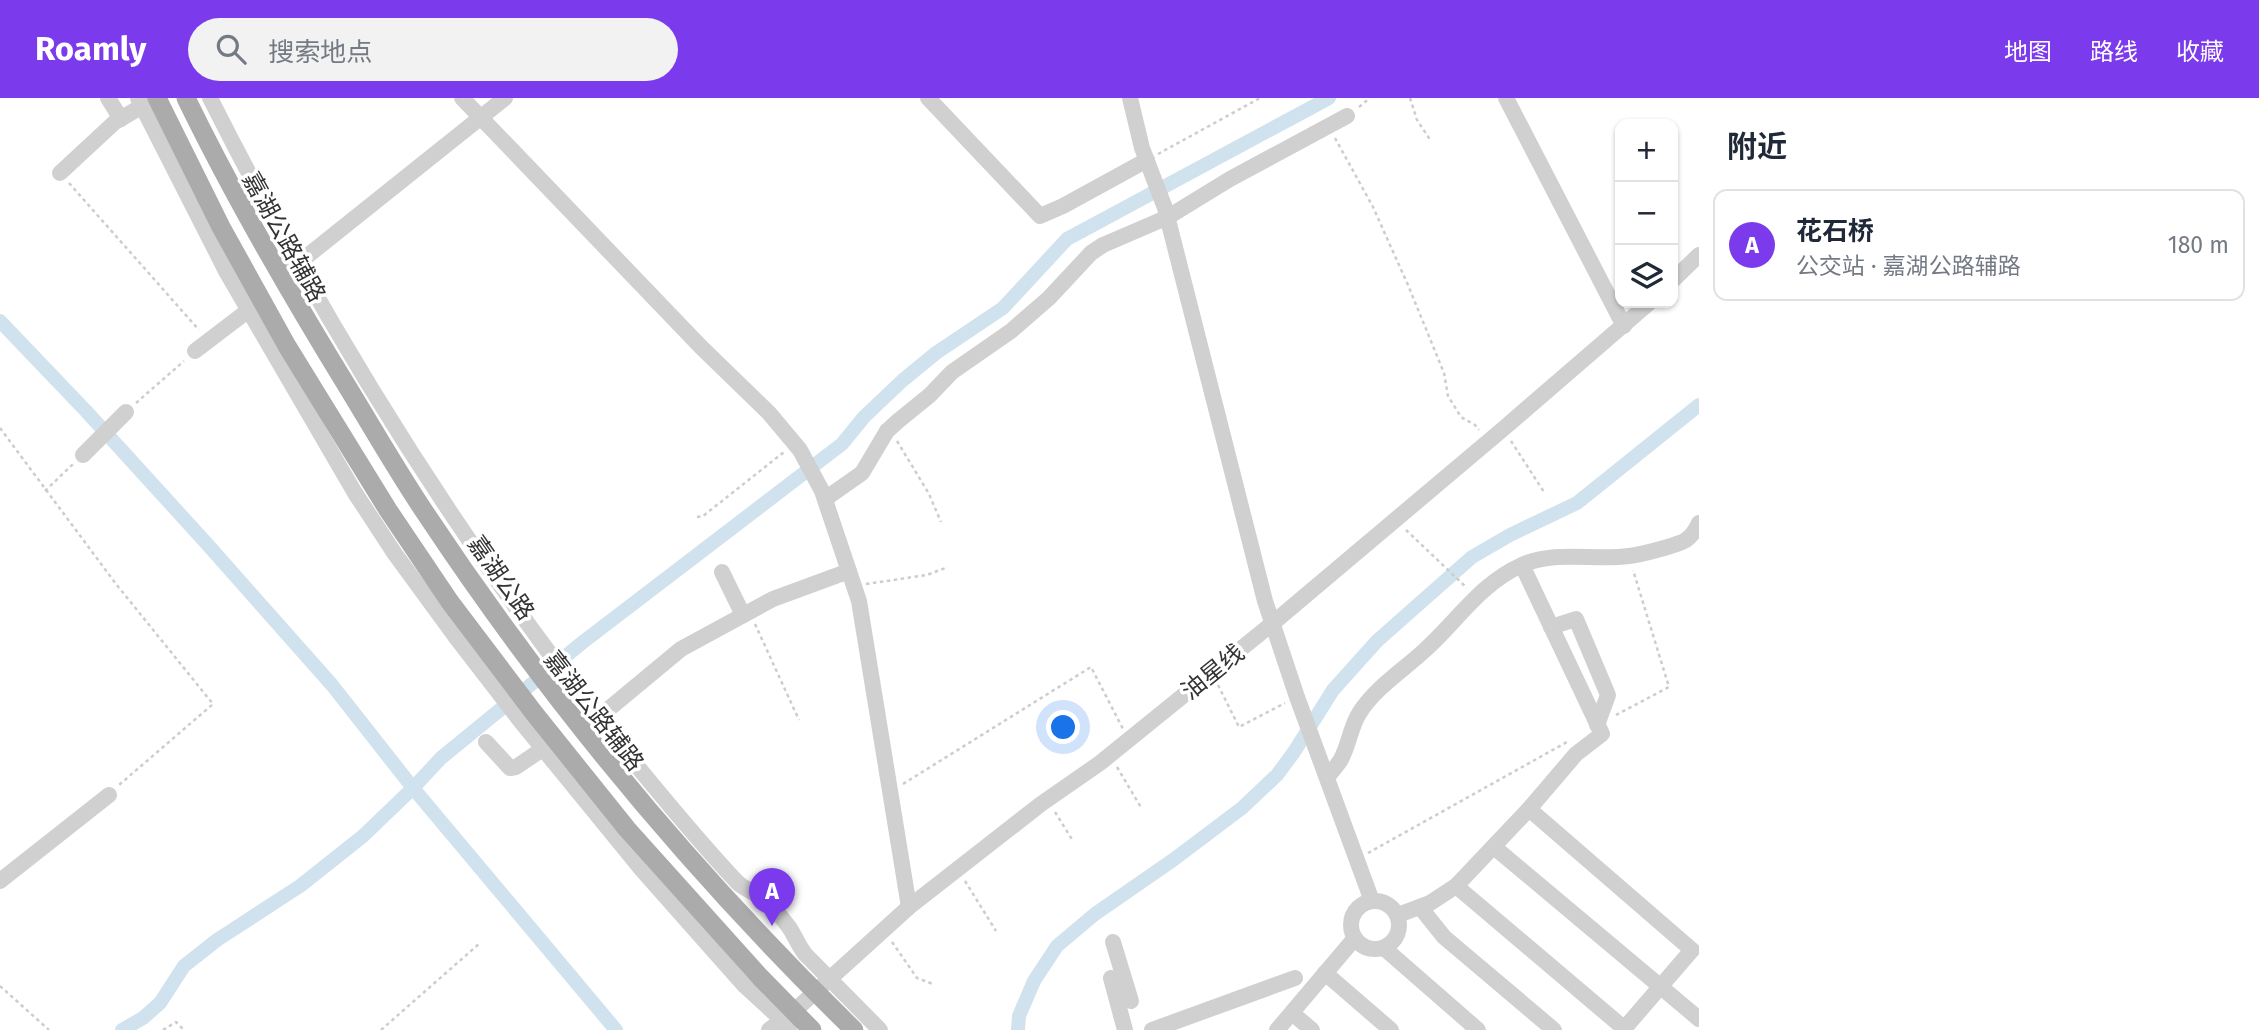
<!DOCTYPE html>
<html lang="zh">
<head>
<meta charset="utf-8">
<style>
  body { margin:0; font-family:"Fira Sans","Noto Sans SC",sans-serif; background:#f2f2f3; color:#1f2937 }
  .controls { position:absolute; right:21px; top:21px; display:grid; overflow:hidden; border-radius:14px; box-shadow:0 2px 5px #0004 }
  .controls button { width:63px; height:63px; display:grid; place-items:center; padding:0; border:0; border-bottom:2px solid #e0e1e3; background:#fff; color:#1f2937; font:35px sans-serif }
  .you { position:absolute; left:1064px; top:630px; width:24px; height:24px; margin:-18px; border:5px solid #fff; border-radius:50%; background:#1a73e8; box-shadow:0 0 0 10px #1a73e833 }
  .badge { display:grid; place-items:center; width:46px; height:46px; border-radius:50%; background:#7c3aed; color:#fff; font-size:23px; font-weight:700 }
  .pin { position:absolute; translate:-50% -58px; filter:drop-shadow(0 2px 4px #0008) }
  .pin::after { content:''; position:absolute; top:37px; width:24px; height:21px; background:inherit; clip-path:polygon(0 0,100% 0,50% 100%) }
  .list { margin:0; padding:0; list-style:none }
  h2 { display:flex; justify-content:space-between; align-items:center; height:91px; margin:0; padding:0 28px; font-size:30px }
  h2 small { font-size:23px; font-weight:400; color:#747a83 }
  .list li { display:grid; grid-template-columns:46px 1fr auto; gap:21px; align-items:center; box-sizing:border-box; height:112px; margin:0 14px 14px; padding:0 14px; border:2px solid #e0e1e3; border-radius:14px }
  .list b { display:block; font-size:26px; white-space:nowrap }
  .list p { margin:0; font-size:23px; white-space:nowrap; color:#747a83 }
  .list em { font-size:23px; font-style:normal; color:#747a83 }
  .icon { flex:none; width:38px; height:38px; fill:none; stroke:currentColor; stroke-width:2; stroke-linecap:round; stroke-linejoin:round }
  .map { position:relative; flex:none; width:1699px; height:932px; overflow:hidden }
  header { display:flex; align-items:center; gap:42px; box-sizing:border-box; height:98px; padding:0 35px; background:#7c3aed; color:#fff }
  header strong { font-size:33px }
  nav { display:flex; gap:38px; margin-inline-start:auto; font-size:24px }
  .search { width:490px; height:63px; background:#f2f2f3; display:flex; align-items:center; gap:18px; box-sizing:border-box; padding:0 24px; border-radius:38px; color:#747a83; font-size:26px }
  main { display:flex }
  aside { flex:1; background:#fff }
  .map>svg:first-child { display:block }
</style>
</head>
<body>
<header>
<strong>Roamly</strong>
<div class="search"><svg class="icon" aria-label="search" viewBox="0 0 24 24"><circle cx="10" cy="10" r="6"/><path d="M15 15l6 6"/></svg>搜索地点</div>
<nav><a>地图</a><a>路线</a><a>收藏</a></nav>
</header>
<main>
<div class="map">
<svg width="1699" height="932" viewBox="0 0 1699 932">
  <rect width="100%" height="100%" fill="#fff"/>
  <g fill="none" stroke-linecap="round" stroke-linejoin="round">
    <!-- canal -->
    <g stroke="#cfe2ee" stroke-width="14">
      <polyline points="0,223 86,313 208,447 332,587 413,690 616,932"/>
      <polyline points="122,932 143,920 160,905 184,868 217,842 300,788 363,738 413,690 441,660 474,633 583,544 842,346 864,319 903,282 936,255 1003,210 1067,141 1329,0"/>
      <polyline points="1018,932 1019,918 1034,883 1057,848 1095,816 1173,762 1242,710 1277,677 1294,654 1333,592 1377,543 1472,459 1510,437 1577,405 1699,307"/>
    </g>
    <!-- path -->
    <g stroke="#cdcdcd" stroke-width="2.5" stroke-dasharray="3.5 3.5" stroke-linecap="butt">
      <polyline points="1410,0 1417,22 1431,43"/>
      <polyline points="1359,9 1370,0"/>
      <polyline points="1335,40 1373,109 1408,187 1444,275 1448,298 1461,319 1475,327 1479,332"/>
      <polyline points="1158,56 1260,0"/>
      <polyline points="69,85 199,232"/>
      <polyline points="136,305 184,263"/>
      <polyline points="0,330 116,486 213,606 119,687"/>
      <polyline points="897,343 929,396 941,424"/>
      <polyline points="1511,343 1544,394"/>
      <polyline points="45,393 73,366"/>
      <polyline points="697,419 703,418 784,354"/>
      <polyline points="1406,432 1467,490"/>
      <polyline points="866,486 927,477 948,469"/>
      <polyline points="755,526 799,622"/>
      <polyline points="1218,587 1239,629 1285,605"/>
      <polyline points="1616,617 1669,589 1633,472"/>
      <polyline points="1117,669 1142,711"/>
      <polyline points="903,686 1091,569 1123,631"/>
      <polyline points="1055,714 1073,743"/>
      <polyline points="1368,755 1567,644"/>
      <polyline points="965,783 996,833"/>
      <polyline points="892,844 917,880 933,886"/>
      <polyline points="0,888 49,932"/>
      <polyline points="163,932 176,924 184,932"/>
      <polyline points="381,932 480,845"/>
    </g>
    <!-- minor -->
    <g stroke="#d0d0d0" stroke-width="16">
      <polyline points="108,0 121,21"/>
      <polyline points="138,0 227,175 355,395 395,456 455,538 522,625 642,772 743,886 782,922 789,932"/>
      <path d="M210,0C330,238 468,460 637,668C669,707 702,747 737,784C743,790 752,793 759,799C769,806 781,818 789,829C795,838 798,847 805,856L880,932"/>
      <polyline points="462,0 701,249 769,315 800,352 822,393 859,503 909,809"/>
      <polyline points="928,0 1040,118 1063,108 1147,62"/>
      <polyline points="1130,0 1142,50 1165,110 1265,503 1297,599 1372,803"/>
      <polyline points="1506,0 1624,228"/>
      <polyline points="60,75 115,24 151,3"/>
      <polyline points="291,171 505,0"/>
      <polyline points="1673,182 1699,157"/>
      <polyline points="195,253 254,208"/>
      <polyline points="83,357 126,314"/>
      <polyline points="825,401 862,375 887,333 898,323 930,297 952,274 1011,233 1049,200 1091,155 1103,147 1168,119 1230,81 1347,18"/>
      <path d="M1522,467C1556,452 1594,463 1629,458C1640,457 1678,447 1686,442C1693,437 1696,432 1699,425"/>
      <polyline points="722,474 743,517"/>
      <polyline points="1551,529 1576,521 1608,597 1597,627"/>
      <polyline points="599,619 681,551 773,501 849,473"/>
      <polyline points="486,644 510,670 516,669 544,650"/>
      <path d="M1327,680C1331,674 1336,669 1340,663C1349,648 1350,629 1360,614C1376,589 1405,571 1426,551C1458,522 1481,485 1522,467L1602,636L1576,656L1529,711L1456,788L1430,805L1398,817"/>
      <polyline points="1529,711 1692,852 1623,932"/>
      <polyline points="1494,749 1699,921"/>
      <polyline points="0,783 109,697"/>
      <polyline points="1456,788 1626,932"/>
      <circle cx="1375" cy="827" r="24"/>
      <polyline points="1420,809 1444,839 1554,932"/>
      <polyline points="1113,844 1131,903"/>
      <polyline points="1384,850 1478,932"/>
      <polyline points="1325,875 1391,932"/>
      <polyline points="1111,880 1125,932"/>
      <polyline points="1292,915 1312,932"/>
      <polyline points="769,932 793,914 909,809 1041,706 1100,665 1273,525 1503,331 1649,205"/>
      <polyline points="1152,932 1295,880"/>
      <polyline points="1277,932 1355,840"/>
    </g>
    <!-- major -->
    <g stroke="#ababab" stroke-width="19">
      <polyline points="157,0 221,129 287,248 388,412 450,504 534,615 627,731 760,879 812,932"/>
      <path d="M186,0C235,101 291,197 350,293C375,334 399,376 426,416C550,603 694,776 854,932"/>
    </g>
  </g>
  <g text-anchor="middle" stroke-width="7" stroke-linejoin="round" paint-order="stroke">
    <!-- street labels -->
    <g font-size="24" fill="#333" stroke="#fff">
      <text transform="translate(284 139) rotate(61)" y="8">嘉湖公路辅路</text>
      <text transform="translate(501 480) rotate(55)" y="8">嘉湖公路</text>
      <text transform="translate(1213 574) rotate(-39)" y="8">油星线</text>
      <text transform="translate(594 613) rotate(52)" y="8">嘉湖公路辅路</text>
    </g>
  </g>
</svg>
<div class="controls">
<button>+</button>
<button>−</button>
<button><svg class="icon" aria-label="layers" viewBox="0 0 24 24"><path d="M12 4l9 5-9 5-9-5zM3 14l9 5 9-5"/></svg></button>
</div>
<div class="you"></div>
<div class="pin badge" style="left:772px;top:828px">A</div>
</div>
<aside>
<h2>附近<small></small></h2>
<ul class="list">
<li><span class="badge">A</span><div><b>花石桥</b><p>公交站 · 嘉湖公路辅路</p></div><em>180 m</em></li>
</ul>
</aside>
</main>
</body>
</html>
